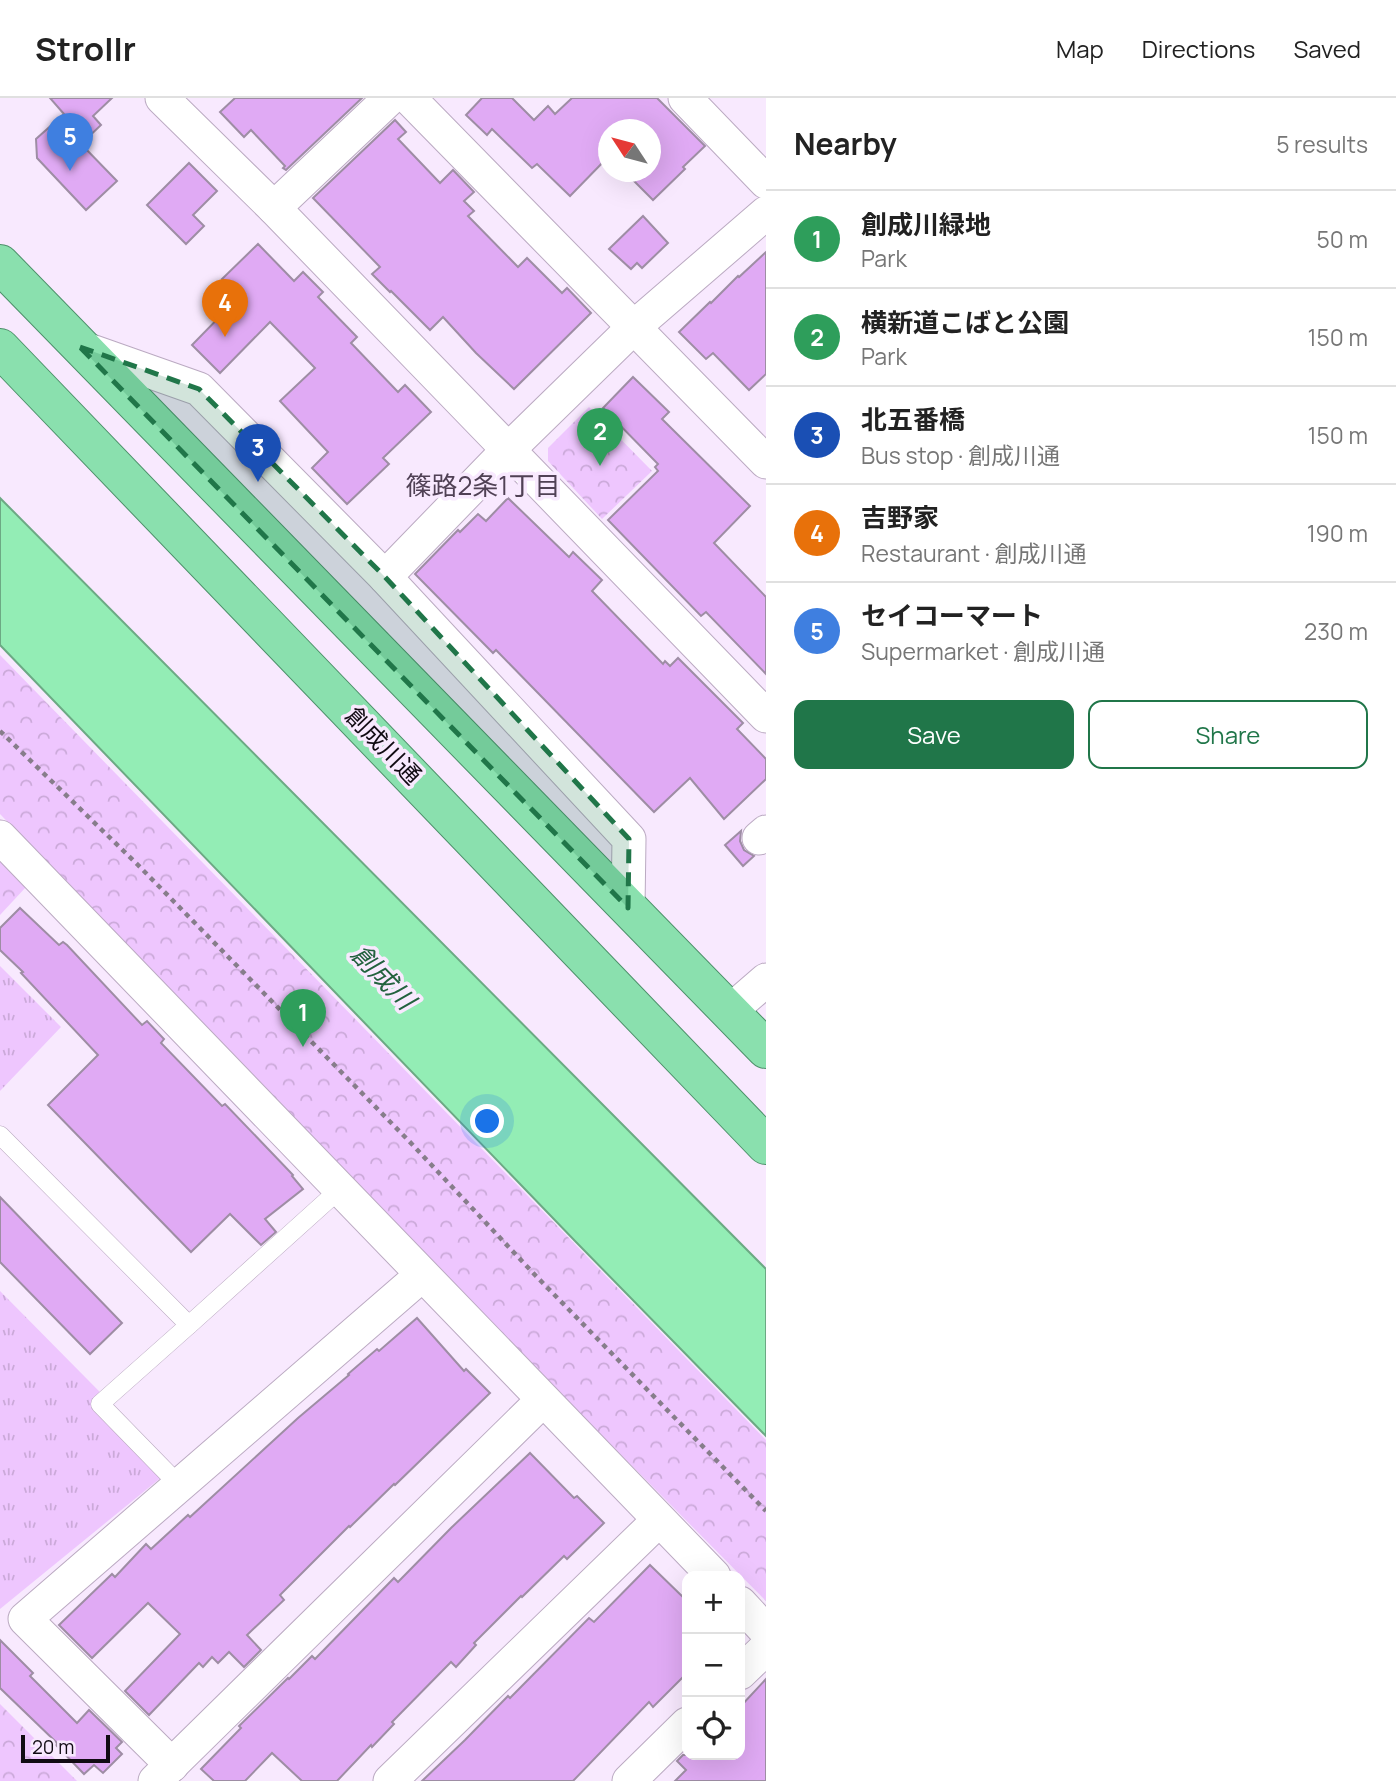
<!DOCTYPE html>
<html lang="en">
<head>
<meta charset="utf-8">
<style>
  body { margin:0; font-family:Manrope,"Noto Sans JP",sans-serif; background:#f6f6f6; color:#222 }
  .controls { position:absolute; right:21px; bottom:21px; display:grid; overflow:hidden; border-radius:14px; box-shadow:0 7px 28px #0002 }
  .controls button { width:63px; height:63px; display:grid; place-items:center; padding:0; border:0; border-bottom:2px solid #e0e0e0; background:#fff; color:#222; font:35px sans-serif }
  .compass { position:absolute; left:598px; top:21px; width:63px; height:63px; border-radius:50%; background:#fff; box-shadow:0 7px 28px #0002; rotate:306deg }
  .scale { position:absolute; left:21px; bottom:18px; width:89px; box-sizing:border-box; padding-left:7px; border:4px solid #110b13; border-top:0; font-size:19px; line-height:24px; white-space:nowrap; color:#110b13; -webkit-text-stroke:5px #f8e9fe; paint-order:stroke }
  .you { position:absolute; left:488px; top:1024px; width:24px; height:24px; margin:-18px; border:5px solid #fff; border-radius:50%; background:#1a73e8; box-shadow:0 0 0 10px #1a73e833 }
  .badge { display:grid; place-items:center; width:46px; height:46px; border-radius:50%; background:#207649; color:#fff; font-size:23px; font-weight:700 }
  .pin { position:absolute; translate:-50% -58px; filter:drop-shadow(0 2px 4px #0008) }
  .pin::after { content:''; position:absolute; top:37px; width:24px; height:21px; background:inherit; clip-path:polygon(0 0,100% 0,50% 100%) }
  .list { margin:0; padding:0; list-style:none }
  h2 { display:flex; justify-content:space-between; align-items:center; height:91px; margin:0; padding:0 28px; font-size:30px }
  h2 small { font-size:23px; font-weight:400; color:#767676 }
  .list li { display:grid; grid-template-columns:46px 1fr auto; gap:21px; align-items:center; box-sizing:border-box; height:98px; padding:0 28px; border-top:2px solid #e0e0e0 }
  .list b { display:block; font-size:26px; white-space:nowrap }
  .list p { margin:0; font-size:23px; white-space:nowrap; color:#767676 }
  .list em { font-size:23px; font-style:normal; color:#767676 }
  .actions { display:flex; gap:14px; padding:21px 28px }
  .actions a { flex:1; padding:16px 0; border:2px solid #207649; border-radius:14px; text-align:center; font-size:24px; color:#207649 }
  .actions .main { background:#207649; color:#fff }
  .icon { flex:none; width:38px; height:38px; fill:none; stroke:currentColor; stroke-width:2; stroke-linecap:round; stroke-linejoin:round }
  .map { position:relative; flex:none; width:766px; height:1683px; overflow:hidden }
  header { display:flex; align-items:center; gap:42px; box-sizing:border-box; height:98px; padding:0 35px; background:#fff; border-bottom:2px solid #e0e0e0 }
  header strong { font-size:33px }
  nav { display:flex; gap:38px; margin-inline-start:auto; font-size:24px }
  main { display:flex }
  aside { flex:1; background:#fff }
  .map>svg:first-child { display:block }
</style>
</head>
<body>
<header>
<strong>Strollr</strong>
<nav><a>Map</a><a>Directions</a><a>Saved</a></nav>
</header>
<main>
<div class="map">
<svg width="766" height="1683" viewBox="0 0 766 1683">
  <defs>
    <pattern id="grass-tufts" width="24" height="20" patternUnits="userSpaceOnUse" patternTransform="scale(1.75)"><rect width="24" height="20" fill="#eec6fe"/><path d="M3 7l-1-3M5 7V3M7 7l1-3M15 17l-1-3M17 17v-4M19 17l1-3" fill="none" stroke="#cba9d9"/></pattern>
    <pattern id="park-crowns" width="20" height="18" patternUnits="userSpaceOnUse" patternTransform="scale(1.75)"><rect width="20" height="18" fill="#eec6fe"/><path d="M2 6a3 3 0 1 1 6 0M12 15a3 3 0 1 1 6 0" fill="none" stroke="#cba9d9"/></pattern>
  </defs>
  <rect width="100%" height="100%" fill="#f8e9fe"/>
  <!-- grass -->
  <g fill="url(#grass-tufts)">
    <polygon points="0,868 61,929 0,993"/>
    <polygon points="0,1193 174,1369 0,1511"/>
  </g>
  <!-- park -->
  <g fill="url(#park-crowns)">
    <polygon points="589,309 652,373 602,421 548,363 548,350"/>
    <polygon points="0,557 766,1342 766,1503 409,1143 0,716"/>
    <polygon points="0,763 26,789 0,817"/>
    <polygon points="0,1606 77,1683 0,1683"/>
  </g>
  <!-- water -->
  <polygon fill="#93edb5" stroke="#6ca984" stroke-width="2" points="0,400 766,1171 766,1338 576,1144 0,547"/>
  <!-- building -->
  <g fill="#e0aaf4" stroke="#9e8da4" stroke-width="2">
    <polygon points="50,0 112,0 93,18 101,27 81,46 117,83 86,112 37,60 36,41 64,16"/>
    <polygon points="235,0 362,0 286,72 283,70 285,68 251,32 244,39 220,14"/>
    <polygon points="482,0 512,0 534,22 548,8 555,16 572,0 657,0 705,48 683,69 685,71 653,102 625,74 650,74 650,32 608,32 608,59 570,98 537,66 532,70 492,31 487,37 466,17"/>
    <polygon points="395,22 406,34 398,41 440,85 453,72 474,94 464,103 474,113 468,118 518,169 527,160 562,195 567,190 591,215 514,291 476,255 443,219 430,232 391,193 390,194 372,176 380,169 313,100"/>
    <polygon points="189,65 217,93 193,117 204,128 186,146 147,107"/>
    <polygon points="643,118 668,145 642,170 637,165 631,171 609,151"/>
    <polygon points="258,146 294,183 303,174 323,194 318,199 357,239 351,245 398,294 405,287 431,314 383,360 389,366 347,406 312,370 328,354 280,303 315,270 270,224 220,275 192,247 239,199 222,181"/>
    <polygon points="766,154 766,276 749,292 713,255 706,261 679,234 710,204 711,205 738,178 739,179"/>
    <polygon points="633,279 669,314 662,321 750,408 714,445 766,499 766,576 706,514 701,518 608,422 658,373 655,369 658,366 603,310"/>
    <polygon points="508,400 569,459 573,454 602,482 592,493 663,566 665,563 670,568 678,560 743,625 737,631 766,661 766,681 724,721 690,680 654,714 496,552 493,555 415,476 458,432 460,434 478,416 486,423"/>
    <polygon points="741,733 740,743 744,752 754,758 743,768 725,747"/>
    <polygon points="20,810 59,847 63,844 67,847 142,927 147,923 164,941 161,945 222,1008 225,1006 293,1077 292,1078 303,1091 265,1121 276,1134 261,1147 230,1116 191,1154 48,1007 98,957 21,875 23,874 0,852 0,830"/>
    <polygon points="0,1099 122,1225 90,1256 0,1164"/>
    <polygon points="417,1220 464,1273 466,1271 490,1295 395,1387 394,1386 350,1429 349,1428 280,1497 284,1502 247,1537 261,1552 244,1569 229,1554 218,1565 212,1559 203,1569 199,1565 149,1617 125,1593 180,1536 148,1505 92,1560 59,1527 112,1476 115,1479 146,1446 151,1451 188,1417 190,1419 298,1320 349,1277 348,1276 377,1251 379,1253"/>
    <polygon points="530,1355 574,1400 577,1398 604,1425 567,1461 564,1458 522,1499 521,1498 474,1545 476,1547 456,1569 451,1564 392,1624 394,1626 372,1649 371,1647 337,1683 302,1683 272,1655 245,1683 214,1683 201,1671 241,1630 239,1628 288,1580 289,1581 312,1558 315,1561 394,1480 398,1484 451,1430"/>
    <polygon points="650,1467 687,1503 687,1575 653,1609 649,1604 573,1683 422,1683 465,1642 508,1598 510,1600 589,1520 594,1524"/>
    <polygon points="0,1542 33,1575 30,1578 77,1625 89,1612 122,1644 116,1650 122,1656 103,1675 94,1667 84,1676 56,1647 57,1645 0,1590"/>
    <polygon points="766,1581 766,1683 675,1683 686,1672 677,1663 683,1657 740,1657 740,1609"/>
  </g>
  <g fill="none" stroke-linecap="round" stroke-linejoin="round">
    <defs>
      <g id="service">
        <polyline points="0,1037 189,1227 340,1091"/>
        <polyline points="180,1388 100,1306 189,1227"/>
      </g>
      <g id="minor">
        <polyline points="162,0 274,110 766,618"/>
        <polyline points="409,0 766,364"/>
        <polyline points="685,0 766,84"/>
        <polyline points="274,110 390,0"/>
        <polyline points="80,249 199,291 385,479 629,741 628,810"/>
        <polyline points="385,479 508,352 634,229 766,115"/>
        <polyline points="0,739 714,1478"/>
        <polyline points="759,740 766,734"/>
        <polyline points="729,914 766,882"/>
        <polyline points="740,1505 766,1533"/>
        <polyline points="740,1575 766,1550"/>
        <polyline points="172,1667 25,1521 422,1177"/>
        <polyline points="155,1683 543,1302"/>
        <polyline points="390,1683 659,1422"/>
        <polyline points="629,1683 687,1626"/>
      </g>
      <g id="trunk">
        <polyline points="0,166 766,951"/>
        <polyline points="0,250 766,1047"/>
      </g>
    </defs>
    <!-- service casing -->
    <use href="#service" stroke="#bbaac2" stroke-width="19"/>
    <!-- minor casing -->
    <use href="#minor" stroke="#bbaac2" stroke-width="35"/>
    <!-- trunk casing -->
    <use href="#trunk" stroke="#4d906a" stroke-width="40"/>
    <!-- path -->
    <polyline stroke="#877d8b" stroke-width="4.5" stroke-dasharray="5 5" stroke-linecap="butt" points="0,633 138,767 408,1042 536,1178 766,1413"/>
    <!-- service -->
    <use href="#service" stroke="#fff" stroke-width="18"/>
    <!-- minor -->
    <use href="#minor" stroke="#fff" stroke-width="33"/>
    <!-- trunk -->
    <use href="#trunk" stroke="#8ae0ae" stroke-width="38"/>
  </g>
  <!-- marked area -->
  <path fill="#207649" fill-opacity="0.2" stroke="#207649" stroke-width="5" stroke-dasharray="14 9" stroke-linejoin="round" d="M80,249L199,291L385,479L629,741L628,810Z"/>
  <g text-anchor="middle" stroke-width="7" stroke-linejoin="round" paint-order="stroke">
    <!-- street labels -->
    <g font-size="24" fill="#110b13" stroke="#f8e9fe">
      <text transform="translate(383 648) rotate(46)" y="8">創成川通</text>
    </g>
    <!-- neighbourhood labels -->
    <g font-size="26" fill="#504155" stroke="#f8e9fe">
      <text x="483" y="397">篠路2条1丁目</text>
    </g>
    <!-- water labels -->
    <g font-size="26" font-style="italic" fill="#22623e" stroke="#f8e9fe">
      <text transform="translate(383 879) rotate(46)" y="9">創成川</text>
    </g>
  </g>
</svg>
<div class="controls">
<button>+</button>
<button>−</button>
<button><svg class="icon" aria-label="locate" viewBox="0 0 24 24"><circle cx="12" cy="12" r="6"/><path d="M12 2v4M12 18v4M2 12h4M18 12h4"/></svg></button>
</div>
<svg class="compass" viewBox="-18 -18 36 36"><path d="M0-13l5 13h-10z" fill="#e53935"/><path d="M0 13l5-13h-10z" fill="#767676"/></svg>
<div class="scale">20 m</div>
<div class="you"></div>
<div class="pin badge" style="left:303px;top:949px;background:#2e9e5b">1</div>
<div class="pin badge" style="left:600px;top:368px;background:#2e9e5b">2</div>
<div class="pin badge" style="left:258px;top:384px;background:#1a4fb4">3</div>
<div class="pin badge" style="left:225px;top:239px;background:#e8710a">4</div>
<div class="pin badge" style="left:70px;top:73px;background:#3f7fe0">5</div>
</div>
<aside>
<h2>Nearby<small>5 results</small></h2>
<ul class="list">
<li><span class="badge" style="background:#2e9e5b">1</span><div><b>創成川緑地</b><p>Park</p></div><em>50 m</em></li>
<li><span class="badge" style="background:#2e9e5b">2</span><div><b>横新道こばと公園</b><p>Park</p></div><em>150 m</em></li>
<li><span class="badge" style="background:#1a4fb4">3</span><div><b>北五番橋</b><p>Bus stop · 創成川通</p></div><em>150 m</em></li>
<li><span class="badge" style="background:#e8710a">4</span><div><b>吉野家</b><p>Restaurant · 創成川通</p></div><em>190 m</em></li>
<li><span class="badge" style="background:#3f7fe0">5</span><div><b>セイコーマート</b><p>Supermarket · 創成川通</p></div><em>230 m</em></li>
</ul>
<div class="actions"><a class="main">Save</a><a>Share</a></div>
</aside>
</main>
</body>
</html>
